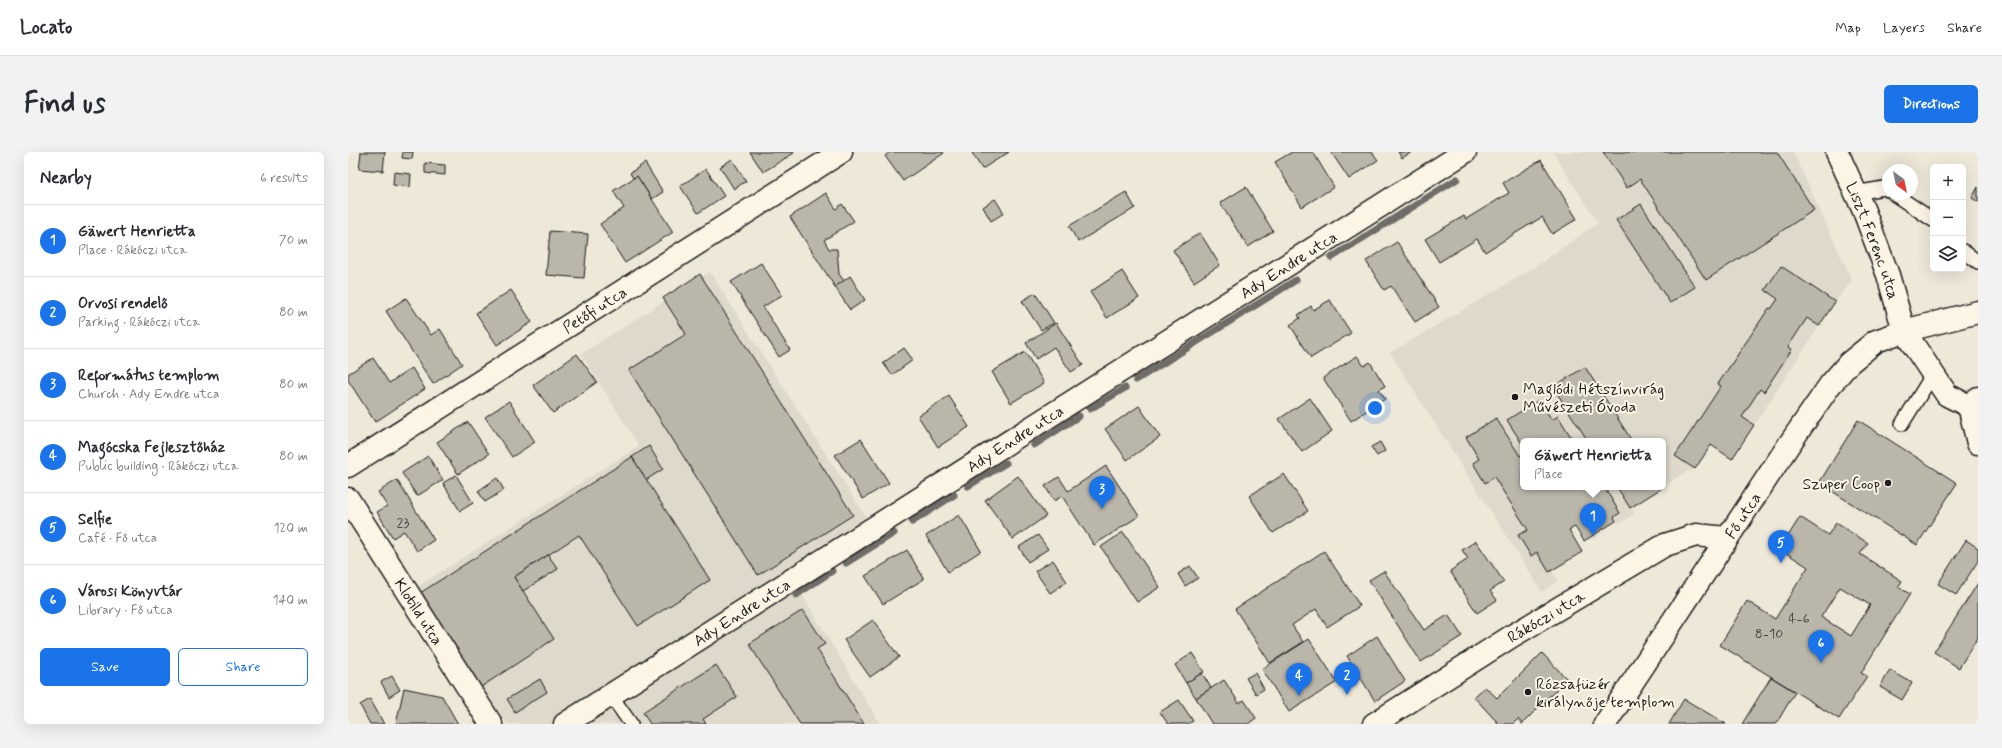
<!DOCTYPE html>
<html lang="en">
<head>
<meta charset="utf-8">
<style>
  body { margin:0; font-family:Mynerve,sans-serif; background:#f2f2f3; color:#2b2b33 }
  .controls { position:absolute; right:12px; top:12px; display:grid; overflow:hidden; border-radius:6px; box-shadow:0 4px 16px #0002 }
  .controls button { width:36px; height:36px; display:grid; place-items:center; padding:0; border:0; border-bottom:1px solid #e1e1e2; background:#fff; color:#2b2b33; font:20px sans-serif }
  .compass { position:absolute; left:1534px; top:12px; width:36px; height:36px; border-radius:50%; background:#fff; box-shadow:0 4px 16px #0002; rotate:147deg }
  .you { position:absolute; left:1027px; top:256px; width:14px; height:14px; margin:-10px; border:3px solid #fff; border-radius:50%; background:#1a73e8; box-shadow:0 0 0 6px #1a73e833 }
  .badge { display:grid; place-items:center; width:26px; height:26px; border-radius:50%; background:#1a73e8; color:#fff; font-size:13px; font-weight:700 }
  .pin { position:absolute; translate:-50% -33px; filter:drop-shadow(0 1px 2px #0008) }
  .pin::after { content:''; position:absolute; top:21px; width:14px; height:12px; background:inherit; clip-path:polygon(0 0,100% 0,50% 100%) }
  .popup { position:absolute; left:1172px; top:286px; width:146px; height:52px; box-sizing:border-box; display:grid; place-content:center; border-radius:6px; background:#fff; filter:drop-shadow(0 1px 3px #0005); font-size:13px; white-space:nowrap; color:#7c7c81 }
  .popup b { font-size:15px; color:#2b2b33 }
  .popup::after { content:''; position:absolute; left:50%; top:100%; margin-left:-8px; border:8px solid transparent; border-top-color:#fff }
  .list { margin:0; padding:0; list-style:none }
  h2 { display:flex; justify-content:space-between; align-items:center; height:52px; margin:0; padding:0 16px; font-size:17px }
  h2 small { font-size:13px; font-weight:400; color:#7c7c81 }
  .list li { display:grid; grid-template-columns:26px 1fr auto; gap:12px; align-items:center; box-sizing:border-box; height:72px; padding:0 16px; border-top:1px solid #e1e1e2 }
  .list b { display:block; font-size:15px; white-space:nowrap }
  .list p { margin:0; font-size:13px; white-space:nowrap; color:#7c7c81 }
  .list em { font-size:13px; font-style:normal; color:#7c7c81 }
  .actions { display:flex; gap:8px; padding:12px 16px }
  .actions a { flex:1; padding:9px 0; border:1px solid #1a73e8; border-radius:6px; text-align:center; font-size:14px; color:#1a73e8 }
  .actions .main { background:#1a73e8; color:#fff }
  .icon { flex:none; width:22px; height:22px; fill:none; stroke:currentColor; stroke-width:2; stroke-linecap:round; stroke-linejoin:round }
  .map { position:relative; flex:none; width:1630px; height:572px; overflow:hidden; border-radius:6px }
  header { display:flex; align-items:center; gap:24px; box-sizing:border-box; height:56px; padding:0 20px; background:#fff; border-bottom:1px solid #e1e1e2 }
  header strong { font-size:19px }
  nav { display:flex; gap:22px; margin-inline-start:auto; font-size:14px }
  .intro { display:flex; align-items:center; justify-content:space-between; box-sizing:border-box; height:96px; padding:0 24px }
  h1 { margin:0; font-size:28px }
  .button { padding:10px 18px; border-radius:6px; background:#1a73e8; color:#fff; font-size:14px; font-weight:700 }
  main { display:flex; gap:24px; padding:0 24px }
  aside { flex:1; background:#fff; border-radius:6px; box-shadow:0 4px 16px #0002 }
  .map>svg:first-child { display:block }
</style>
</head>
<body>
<header>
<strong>Locato</strong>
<nav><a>Map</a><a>Layers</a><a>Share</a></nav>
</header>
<div class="intro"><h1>Find us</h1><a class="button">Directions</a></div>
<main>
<aside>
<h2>Nearby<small>6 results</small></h2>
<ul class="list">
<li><span class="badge">1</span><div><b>Gäwert Henrietta</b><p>Place · Rákóczi utca</p></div><em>70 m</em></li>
<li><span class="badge">2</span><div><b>Orvosi rendelő</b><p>Parking · Rákóczi utca</p></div><em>80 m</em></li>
<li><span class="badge">3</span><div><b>Református templom</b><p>Church · Ady Endre utca</p></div><em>80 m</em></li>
<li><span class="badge">4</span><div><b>Magócska Fejlesztőház</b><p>Public building · Rákóczi utca</p></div><em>80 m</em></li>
<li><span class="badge">5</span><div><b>Selfie</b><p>Café · Fő utca</p></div><em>120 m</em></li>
<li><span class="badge">6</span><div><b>Városi Könyvtár</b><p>Library · Fő utca</p></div><em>140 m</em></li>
</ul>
<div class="actions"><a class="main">Save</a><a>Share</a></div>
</aside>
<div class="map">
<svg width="1630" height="572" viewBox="0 0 1630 572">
  <rect width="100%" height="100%" fill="#eee8d9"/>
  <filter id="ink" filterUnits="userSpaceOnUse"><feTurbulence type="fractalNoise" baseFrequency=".025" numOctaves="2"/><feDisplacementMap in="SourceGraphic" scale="8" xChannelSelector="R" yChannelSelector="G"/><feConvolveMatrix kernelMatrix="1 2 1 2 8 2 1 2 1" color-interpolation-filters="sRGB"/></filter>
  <g filter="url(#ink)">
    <!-- built -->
    <g fill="#ded9cb">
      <polygon points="1205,0 1445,0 1504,128 1487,150 1384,307 1363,293 1347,317 1337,320 1315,335 1315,289 1175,289 1175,335 1315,335 1283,356 1286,362 1270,372 1268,369 1236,389 1227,375 1221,378 1234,400 1204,419 1210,429 1194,440 1042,201 1184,117 1250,71"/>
      <polygon points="362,120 530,384 450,436 532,572 159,572 67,436 291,294 233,202"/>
    </g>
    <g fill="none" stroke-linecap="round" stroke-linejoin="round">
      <!-- stream -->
      <g stroke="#6f6c67" stroke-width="7">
        <polyline points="983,106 1109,27"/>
        <polyline points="788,228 948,128"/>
        <polyline points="742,257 777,236"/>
        <polyline points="686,293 731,264"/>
        <polyline points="620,334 658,311"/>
        <polyline points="564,370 606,343"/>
        <polyline points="498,411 546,381"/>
        <polyline points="448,443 484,419"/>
      </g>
    </g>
    <!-- building -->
    <g fill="#bab6aa" stroke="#1c1c1c" fill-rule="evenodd">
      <polygon points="13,0 37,0 35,19 11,17"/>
      <polygon points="55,0 65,0 64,7 54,6"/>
      <polygon points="402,0 445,0 446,1 415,20"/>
      <polygon points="542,0 595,0 596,1 555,29 537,4"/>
      <polygon points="626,0 661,0 634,17 624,1"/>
      <polygon points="944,0 965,0 986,35 954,55 927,10"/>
      <polygon points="983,0 1024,0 1030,8 1001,27"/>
      <polygon points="1050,0 1064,0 1054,6"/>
      <polygon points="1255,0 1429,0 1466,58 1358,128 1292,27 1279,36"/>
      <polygon points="384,7 398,29 386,37 372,15"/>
      <polygon points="1193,8 1229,67 1204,82 1194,65 1137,100 1129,87 1091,110 1077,87 1116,64 1118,67 1161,41 1155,31"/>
      <polygon points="77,11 97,13 97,23 77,21"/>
      <polygon points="297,11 315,40 304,47 289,24 285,26 282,21"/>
      <polygon points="358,17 376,44 350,61 332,34"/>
      <polygon points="46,20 63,22 62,35 45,33"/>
      <polygon points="289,24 325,80 277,111 252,72 276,56 265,39"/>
      <polygon points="898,35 925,79 900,95 872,51"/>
      <polygon points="1630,35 1630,50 1624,46"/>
      <polygon points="778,40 787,56 730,90 721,74"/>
      <polygon points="478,41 488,57 494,52 506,69 476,88 481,97 489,97 491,122 496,129 487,135 442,65"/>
      <polygon points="647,47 656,61 643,69 635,55"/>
      <polygon points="1293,52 1347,135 1322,151 1268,68"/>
      <polygon points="202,79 240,82 236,126 198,123"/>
      <polygon points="852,81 872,113 846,130 825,98"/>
      <polygon points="1049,90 1091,155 1067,170 1043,134 1036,138 1018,109"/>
      <polygon points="413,111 434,143 415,155 442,198 431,205 383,130"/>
      <polygon points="1433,114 1487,150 1471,174 1459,166 1440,195 1444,197 1416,240 1412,237 1394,265 1406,273 1384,307 1363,293 1347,317 1327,304 1373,234 1370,232 1421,156 1423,157 1430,147 1417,138"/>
      <polygon points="774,119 791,146 759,166 742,140"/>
      <polygon points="352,122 505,363 410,423 281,218 338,182 315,146"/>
      <polygon points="502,124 517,148 502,158 487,135"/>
      <polygon points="163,138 184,170 149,193 128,161"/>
      <polygon points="687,141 706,171 693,178 674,149"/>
      <polygon points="58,146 83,183 92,177 114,212 85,232 38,159"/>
      <polygon points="982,148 1003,181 963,206 942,173 952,166 950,163 963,154 965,158"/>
      <polygon points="708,171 735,213 723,220 706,195 688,207 678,191"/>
      <polygon points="556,196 565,208 544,223 535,211"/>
      <polygon points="677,200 696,231 663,251 644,220"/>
      <polygon points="229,202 249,230 205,261 185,233"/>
      <polygon points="1009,204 1016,214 1022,210 1037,234 1031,238 1037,247 1003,269 975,226"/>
      <polygon points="25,206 41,231 64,216 77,237 27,270 0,228 0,222"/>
      <polygon points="1237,215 1284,289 1240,289 1205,235"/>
      <polygon points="601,244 621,275 590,295 570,264"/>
      <polygon points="962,246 984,279 954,300 931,267"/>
      <polygon points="1191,248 1204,268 1210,264 1223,285 1216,289 1175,289 1175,293 1159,268"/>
      <polygon points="161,249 187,290 164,305 137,265"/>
      <polygon points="791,254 812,285 779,308 757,277"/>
      <polygon points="1148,266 1172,304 1175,302 1175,335 1256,335 1272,361 1266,365 1268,369 1236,389 1227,375 1221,378 1234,400 1201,420 1189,400 1183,404 1170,383 1180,378 1146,325 1137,331 1125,311 1131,307 1118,285"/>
      <polygon points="1510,268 1609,331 1569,393 1471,331"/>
      <polygon points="120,270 141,302 110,322 89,290"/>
      <polygon points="513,287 541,331 515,347 487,303"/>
      <polygon points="1032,290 1037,299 1029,304 1023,295"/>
      <polygon points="301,294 315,317 298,328 284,305"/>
      <polygon points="80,304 95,328 69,344 54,321"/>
      <polygon points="284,305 362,428 290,474 231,383 166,425 206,487 133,535 72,441"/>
      <polygon points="758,314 791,364 746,393 714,344 706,349 697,334 711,325 720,339"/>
      <polygon points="936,322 960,359 925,381 901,344"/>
      <polygon points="108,323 125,351 112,359 95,331"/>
      <polygon points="670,324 698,364 665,387 637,348"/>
      <polygon points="149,326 156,338 137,350 130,339"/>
      <polygon points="49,328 86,388 69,399 56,379 45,386 29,360 39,354 30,340"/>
      <polygon points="1269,335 1314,335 1314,336 1282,356"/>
      <polygon points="611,363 633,399 600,420 578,384"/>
      <path d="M1452,365L1480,383L1488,371L1520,391L1512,402L1554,429L1550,435L1562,442L1513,521L1519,524L1491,567L1372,493L1399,449L1427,467L1460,415L1432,397ZM1492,435L1522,453L1503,484L1473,465Z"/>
      <polygon points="775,380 812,435 789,450 753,395"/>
      <polygon points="690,383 700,397 680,410 671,395"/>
      <polygon points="1618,388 1630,396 1630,409 1608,443 1590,432"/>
      <polygon points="1128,389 1156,430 1142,439 1149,448 1129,461 1102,419 1120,407 1114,398"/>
      <polygon points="559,398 576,427 535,452 517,424"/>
      <polygon points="976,399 1012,454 979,475 968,457 944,473 955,490 922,511 887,457"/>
      <polygon points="200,403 210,417 175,439 166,425"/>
      <polygon points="705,408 719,430 702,441 687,419"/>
      <polygon points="842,414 850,426 837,434 830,422"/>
      <polygon points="1036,419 1076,478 1100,463 1114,484 1073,510 1021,428"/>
      <polygon points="1630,431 1630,485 1611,516 1586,500"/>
      <polygon points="455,458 477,492 469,497 516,572 452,572 401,492"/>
      <polygon points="525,468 551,505 522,525 496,488"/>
      <polygon points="1029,484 1057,529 1027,549 999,504"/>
      <polygon points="961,487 989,530 941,560 914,517"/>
      <polygon points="844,501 856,520 838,531 827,513"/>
      <polygon points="1194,501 1219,527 1174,572 1170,567 1165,572 1151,572 1126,545 1137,535 1149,546"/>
      <polygon points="368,513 389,545 355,567 358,572 302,572 295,560"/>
      <polygon points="1542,518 1564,531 1554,548 1532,535"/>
      <polygon points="854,521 863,536 848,546 838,531"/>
      <polygon points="907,521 916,537 908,542 898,526"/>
      <polygon points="44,524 52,538 41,545 33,530"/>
      <polygon points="1423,525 1447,540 1428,572 1394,572"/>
      <polygon points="192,527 199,540 167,560 159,547"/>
      <polygon points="876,528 891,551 896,548 908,566 900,572 864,572 848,546"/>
      <polygon points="56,536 94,544 110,572 48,572"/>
      <polygon points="22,547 36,572 22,572 12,553"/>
      <polygon points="1336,547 1378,572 1321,572"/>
      <polygon points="831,548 845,569 840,572 820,572 812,560"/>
    </g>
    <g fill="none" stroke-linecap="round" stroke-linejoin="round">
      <defs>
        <g id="lane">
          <polyline points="1507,41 1536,36 1540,38"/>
          <polyline points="1546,42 1585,68"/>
          <polyline points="1615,99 1630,110"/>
          <polyline points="1554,272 1585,222"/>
          <polyline points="262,542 283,572"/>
        </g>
        <g id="street">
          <path id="s1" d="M1489,0L1516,59L1540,123L1556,179L1599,243L1621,254L1630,246"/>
          <polyline points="1621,254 1630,291"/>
          <path id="s2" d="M0,314L493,0"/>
          <path id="s3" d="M0,347L143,572"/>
          <path id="s4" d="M217,572L1117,0"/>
          <path id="s5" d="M1026,572L1164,484L1317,393L1348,383L1379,386"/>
        </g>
        <g id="secondary">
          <path id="s6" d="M1257,572L1440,294L1482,233L1501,211L1528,189L1556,179L1630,160"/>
        </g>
      </defs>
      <!-- lane casing -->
      <use href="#lane" stroke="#1c1c1c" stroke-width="16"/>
      <!-- street casing -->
      <use href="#street" stroke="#1c1c1c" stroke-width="25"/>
      <!-- secondary casing -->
      <use href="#secondary" stroke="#1c1c1c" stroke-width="25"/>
      <!-- lane -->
      <use href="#lane" stroke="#fcf5e5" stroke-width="13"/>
      <!-- street -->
      <use href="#street" stroke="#fcf5e5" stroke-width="22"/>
      <!-- secondary -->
      <use href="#secondary" stroke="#fcf5e5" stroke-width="22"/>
    </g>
  </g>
  <!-- markers -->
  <g fill="#1c1c1c" stroke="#fcf5e5" stroke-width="1.5">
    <circle cx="1167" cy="245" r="4"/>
    <circle cx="1540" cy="331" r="4"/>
    <circle cx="1180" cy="540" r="4"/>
  </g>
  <g text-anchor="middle" stroke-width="4" stroke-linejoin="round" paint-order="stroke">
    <!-- number labels -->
    <g font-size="14" fill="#444240">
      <text x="55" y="375">23</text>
      <text x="1451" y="471">4-6</text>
      <text x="1421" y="486">8-10</text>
    </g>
    <!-- street labels -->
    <g font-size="16" fill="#1c1c1c" stroke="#fcf5e5">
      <text dy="6" stroke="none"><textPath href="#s1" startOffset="96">Liszt Ferenc utca</textPath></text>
      <text dy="6" stroke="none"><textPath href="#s4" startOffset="857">Ady Endre utca</textPath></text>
      <text dy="6" stroke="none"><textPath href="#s2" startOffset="292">Petőfi utca</textPath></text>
      <text dy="6" stroke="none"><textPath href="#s4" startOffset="533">Ady Endre utca</textPath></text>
      <text dy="6" stroke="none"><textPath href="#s6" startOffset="250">Fő utca</textPath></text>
      <text dy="6" stroke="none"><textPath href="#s3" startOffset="133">Klotild utca</textPath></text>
      <text dy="6" stroke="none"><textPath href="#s4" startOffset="209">Ady Endre utca</textPath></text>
      <text dy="6" stroke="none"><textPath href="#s5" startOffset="203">Rákóczi utca</textPath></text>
    </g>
    <!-- poi labels -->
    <g font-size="16" fill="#1c1c1c" stroke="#fcf5e5" text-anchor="start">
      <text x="1175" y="242">Maglódi Hétszínvirág<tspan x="1175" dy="18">Művészeti Óvoda</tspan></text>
      <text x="1532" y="337" text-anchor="end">Szuper Coop</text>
      <text x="1188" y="537">Rózsafüzér<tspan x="1188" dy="18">királynője templom</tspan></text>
    </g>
  </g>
</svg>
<div class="controls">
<button>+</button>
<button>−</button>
<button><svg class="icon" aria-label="layers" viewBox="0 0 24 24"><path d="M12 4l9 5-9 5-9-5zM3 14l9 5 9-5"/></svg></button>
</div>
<svg class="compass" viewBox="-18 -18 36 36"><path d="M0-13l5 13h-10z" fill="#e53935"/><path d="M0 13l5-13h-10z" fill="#7c7c81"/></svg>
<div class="you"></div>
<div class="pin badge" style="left:1245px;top:384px">1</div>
<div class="popup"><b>Gäwert Henrietta</b>Place</div>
<div class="pin badge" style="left:999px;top:543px">2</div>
<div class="pin badge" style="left:754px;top:357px">3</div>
<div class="pin badge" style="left:951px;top:544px">4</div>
<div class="pin badge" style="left:1433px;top:411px">5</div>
<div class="pin badge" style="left:1473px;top:511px">6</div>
</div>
</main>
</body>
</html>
